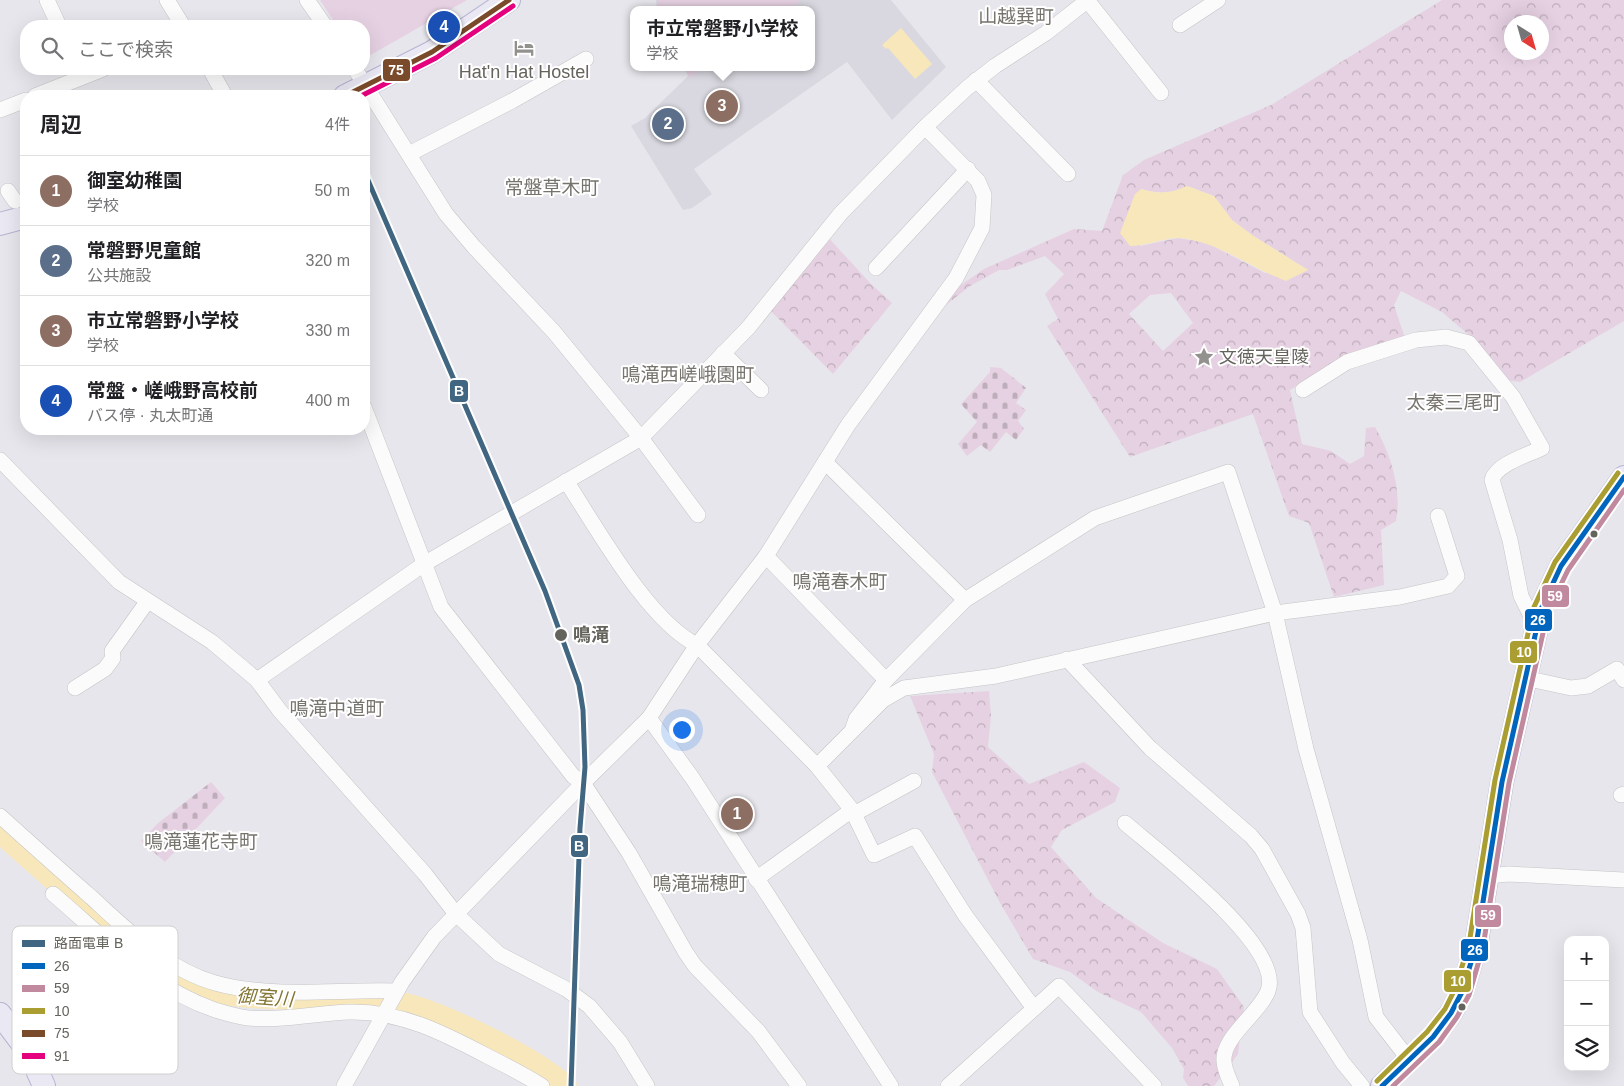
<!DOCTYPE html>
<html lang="ja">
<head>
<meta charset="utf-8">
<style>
  body { margin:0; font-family:Arial,"Noto Sans JP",sans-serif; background:#f6f6f6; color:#202124 }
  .controls { position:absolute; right:15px; bottom:15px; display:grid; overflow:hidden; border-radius:10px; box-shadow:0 5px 20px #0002 }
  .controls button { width:45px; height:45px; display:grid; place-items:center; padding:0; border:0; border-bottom:1px solid #e0e0e0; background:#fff; color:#202124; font:25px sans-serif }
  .compass { position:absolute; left:1504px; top:15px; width:45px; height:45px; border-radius:50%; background:#fff; box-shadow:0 5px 20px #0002; rotate:143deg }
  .you { position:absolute; left:681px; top:729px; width:18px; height:18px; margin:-12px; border:4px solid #fff; border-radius:50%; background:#1a73e8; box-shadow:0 0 0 8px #1a73e833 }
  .badge { display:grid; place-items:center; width:32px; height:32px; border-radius:50%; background:#7c3aed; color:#fff; font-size:16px; font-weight:700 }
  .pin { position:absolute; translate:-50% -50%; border:2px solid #fff; box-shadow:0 1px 5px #0006 }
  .popup { position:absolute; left:630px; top:6px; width:185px; height:65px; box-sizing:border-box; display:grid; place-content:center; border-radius:10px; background:#fff; filter:drop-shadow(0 1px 4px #0005); font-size:16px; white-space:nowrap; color:#757577 }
  .popup b { font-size:19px; color:#202124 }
  .popup::after { content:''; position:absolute; left:50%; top:100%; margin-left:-10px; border:10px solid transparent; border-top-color:#fff }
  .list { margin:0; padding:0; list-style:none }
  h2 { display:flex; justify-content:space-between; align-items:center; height:65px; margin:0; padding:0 20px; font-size:21px }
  h2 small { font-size:16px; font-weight:400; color:#757577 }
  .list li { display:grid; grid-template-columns:32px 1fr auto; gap:15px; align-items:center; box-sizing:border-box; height:70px; padding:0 20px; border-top:1px solid #e0e0e0 }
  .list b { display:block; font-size:19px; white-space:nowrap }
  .list p { margin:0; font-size:16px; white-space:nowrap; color:#757577 }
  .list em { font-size:16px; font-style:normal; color:#757577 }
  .icon { flex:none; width:28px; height:28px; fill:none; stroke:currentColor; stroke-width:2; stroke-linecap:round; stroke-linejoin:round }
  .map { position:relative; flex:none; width:1624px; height:1086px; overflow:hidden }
  .search { position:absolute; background:#fff; box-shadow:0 5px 20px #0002; left:20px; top:20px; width:350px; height:55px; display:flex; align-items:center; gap:12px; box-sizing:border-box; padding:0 18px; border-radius:20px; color:#757577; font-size:19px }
  .panel { position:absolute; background:#fff; box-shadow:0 5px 20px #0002; left:20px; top:90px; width:350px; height:345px; border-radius:20px }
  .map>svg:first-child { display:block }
</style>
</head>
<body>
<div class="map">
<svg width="1624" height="1086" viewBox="0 0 1624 1086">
  <defs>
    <pattern id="forest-crowns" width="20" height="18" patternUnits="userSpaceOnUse" patternTransform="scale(1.25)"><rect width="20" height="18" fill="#e6d1e2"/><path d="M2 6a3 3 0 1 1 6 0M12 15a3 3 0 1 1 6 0" fill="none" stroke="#beadba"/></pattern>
    <pattern id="cemetery-stones" width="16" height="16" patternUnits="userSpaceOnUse" patternTransform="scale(1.25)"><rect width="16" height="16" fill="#e6d1e2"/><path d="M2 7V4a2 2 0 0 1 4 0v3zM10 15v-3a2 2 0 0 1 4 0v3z" fill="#beadba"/></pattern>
  </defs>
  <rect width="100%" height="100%" fill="#e7e6ec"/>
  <!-- education -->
  <polygon fill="#d9d8e0" points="656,0 891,0 946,67 892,120 847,62 694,169 712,194 692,208 683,210 631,126 645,118 688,76 684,67 811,67 811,10 657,10"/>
  <!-- forest -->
  <g fill="url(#forest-crowns)" fill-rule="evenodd">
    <path d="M1442,0H1624V321L1520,382L1505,380L1470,336L1442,312L1401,291L1394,305L1405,338L1336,362L1290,390L1302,444L1331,451L1350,464L1364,456L1366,428L1375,427C1391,454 1402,490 1396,521L1381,530L1384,585L1334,597L1309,523L1289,516L1253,414L1130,457L1047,326L1058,319L1045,294L1064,274L1045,256L1007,270H999L970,286L946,305L958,287L984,269L1074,229L1102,231L1123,175L1144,160L1271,105ZM1512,22H1542V52H1512ZM1187,186L1214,196L1232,220L1252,235L1308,270L1265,273L1207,243L1178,238L1140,246L1141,189C1159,194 1169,194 1187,186ZM1171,293L1193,323L1163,351L1129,314L1150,295Z"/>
    <polygon points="825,234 871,284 892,303 833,374 768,308"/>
    <polygon points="989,691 991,716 988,747 1029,784 1084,762 1120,788 1115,802 1062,830 1051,847 1096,898 1163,943 1217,969 1244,1007 1238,1054 1214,1086 1188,1086 1183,1078 1184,1069 1172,1048 1141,1012 1098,992 1070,972 1033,959 999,901 932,772 934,754 910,696"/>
  </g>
  <!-- cemetery -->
  <g fill="url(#cemetery-stones)">
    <polygon points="990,367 1001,368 1026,388 1016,403 1026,410 1018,421 1024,429 1016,440 1006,432 990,452 981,445 967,456 958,444 977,422 961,404 990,372"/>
    <polygon points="211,782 225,798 165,862 141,841 157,824"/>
  </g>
  <!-- pitch -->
  <g fill="#e6d1e2">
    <polygon points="320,0 467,0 367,57 364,56 364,26 337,26"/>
    <polygon points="658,0 800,0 801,1 788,10 658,10"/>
    <polygon points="684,67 705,67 690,78"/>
  </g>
  <!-- water -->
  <g fill="#f7e7ba">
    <polygon points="901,28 932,64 915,79 888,48 886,49 882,45"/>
    <path d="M1187,186L1214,196L1232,220L1252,235L1308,270L1286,281C1250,268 1218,241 1179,238C1163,238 1147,246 1130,246L1120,233L1135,194L1141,189C1159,194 1169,194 1187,186Z"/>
  </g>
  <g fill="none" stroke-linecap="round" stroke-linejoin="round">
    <!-- river -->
    <path stroke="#f7e7ba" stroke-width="22" d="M0,832C31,861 63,887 93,916C121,942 150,971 187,984C254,1008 321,993 390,1001C432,1006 534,1057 566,1086"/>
    <defs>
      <g id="minor">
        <polyline points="47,0 59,26"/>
        <polyline points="167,0 183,26"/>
        <polyline points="307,0 325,26"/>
        <polyline points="1087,0 1161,93"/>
        <polyline points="1180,25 1218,0"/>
        <polyline points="210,69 225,96"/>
        <polyline points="355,69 446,214 474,247 554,332 641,438 698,515"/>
        <polyline points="976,80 1068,174"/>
        <polyline points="35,96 103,69"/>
        <polyline points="0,110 26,100"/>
        <polyline points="409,154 512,101 586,59"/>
        <polyline points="8,191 15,201"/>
        <polyline points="876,268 968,169"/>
        <polyline points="723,353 761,390"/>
        <path d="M1303,390L1347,362L1416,340L1446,337L1469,343L1513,397L1542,448C1528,455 1496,464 1492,480L1510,540L1521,596L1536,626"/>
        <polyline points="364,407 441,607 573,776 583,783 629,853 686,953 695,966 758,1031 799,1086"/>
        <polyline points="0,460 119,582 212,642 257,680 424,564 641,438 748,328 841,213 925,127 967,88 995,66 1046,33 1088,0"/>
        <polyline points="825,462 965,600"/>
        <path d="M566,481C597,528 648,621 697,645L817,766L852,810L874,855L915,836L965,915L1033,1007"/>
        <polyline points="766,556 886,680"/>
        <polyline points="1067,659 1150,748 1251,836 1262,849 1298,914 1303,928 1310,1012 1343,1063 1362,1086"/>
        <polyline points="1525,678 1571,688 1588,686 1617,669 1624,680"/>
        <polyline points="257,680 280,711 425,874 456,914 499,954 566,989 589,1006 620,1042 647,1086"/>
        <polyline points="75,688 105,669 113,658 112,651 147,602"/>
        <polyline points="649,718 693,779 891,1086"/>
        <polyline points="853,728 856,719 886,680 965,600 1095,518 1228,472 1275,613 1306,749 1360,940 1376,1017 1410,1061"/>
        <polyline points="817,766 883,700 904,688 996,676 1275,613 1400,597 1448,586 1457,576 1438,516"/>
        <polyline points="1621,795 1624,794"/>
        <polyline points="854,814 914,781"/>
        <path d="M0,816C30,843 60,870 91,897C127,930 166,969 215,983C273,999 337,989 397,991"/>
        <path d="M1125,823C1156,850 1285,947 1268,991C1259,1014 1222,1037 1224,1061C1224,1069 1229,1078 1232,1086"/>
        <polyline points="1486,876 1509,874 1624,880"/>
        <polyline points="756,879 852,810"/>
        <path d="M53,894C104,937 150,988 215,1010C225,1013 238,1017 248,1018C282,1021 317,1013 350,1012C402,1011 445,1034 489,1057C507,1066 525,1075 542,1086"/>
        <polyline points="344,1086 402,982 434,937 583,783 649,718 697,645 766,556 848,425 956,278 982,228 984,195 978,181 925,127"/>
        <polyline points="948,1086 1059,986 1154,1086"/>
      </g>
      <g id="primary">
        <polyline points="345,96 432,52 509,0"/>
        <polyline points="0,224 26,217"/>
        <polyline points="0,1014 30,1054 44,1086"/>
        <polyline points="1382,1086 1433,1037 1451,1013 1462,992 1476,946 1502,782 1541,609 1561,566 1624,477"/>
      </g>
    </defs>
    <!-- minor casing -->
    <use href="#minor" stroke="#c5c4c5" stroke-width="16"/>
    <!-- primary casing -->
    <use href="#primary" stroke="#b6b4d3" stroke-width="24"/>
    <!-- minor -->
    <use href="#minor" stroke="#fbfbfc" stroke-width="15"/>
    <!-- primary -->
    <use href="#primary" stroke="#eae8f3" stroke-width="22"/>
    <defs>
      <polyline id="bus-1" points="1382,1086 1433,1037 1451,1013 1462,992 1476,946 1502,782 1541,609 1561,566 1624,477"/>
      <polyline id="bus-2" points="1393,1086 1439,1042 1457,1017 1469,995 1483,947 1509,783 1548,611 1568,570 1624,490"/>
      <polyline id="bus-3" points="1377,1081 1427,1032 1445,1009 1455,989 1469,944 1495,780 1534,607 1555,562 1618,473"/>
      <polyline id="bus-4" points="345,96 432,52 509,0"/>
      <polyline id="bus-5" points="361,96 436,58 513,6"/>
    </defs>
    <!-- bus-1 casing -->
    <use href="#bus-1" stroke="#fff" stroke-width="9"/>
    <!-- bus-2 casing -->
    <use href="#bus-2" stroke="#fff" stroke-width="9"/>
    <!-- bus-3 casing -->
    <use href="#bus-3" stroke="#fff" stroke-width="9"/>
    <!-- bus-4 casing -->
    <use href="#bus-4" stroke="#fff" stroke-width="9"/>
    <!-- bus-5 casing -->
    <use href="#bus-5" stroke="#fff" stroke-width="9"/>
    <!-- bus-1 -->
    <use href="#bus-1" stroke="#0065bd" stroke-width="5"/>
    <!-- bus-2 -->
    <use href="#bus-2" stroke="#c0899e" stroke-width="5"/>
    <!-- bus-3 -->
    <use href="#bus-3" stroke="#aa9e33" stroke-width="5"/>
    <!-- bus-4 -->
    <use href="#bus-4" stroke="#7a4b2a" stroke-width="5"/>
    <!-- bus-5 -->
    <use href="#bus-5" stroke="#e5007d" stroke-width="5"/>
    <defs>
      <polyline id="tram-1" points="364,171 545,591 579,685 583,710 585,767 580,828 571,1086"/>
    </defs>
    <!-- tram-1 casing -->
    <use href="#tram-1" stroke="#fff" stroke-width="9"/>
    <!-- tram-1 -->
    <use href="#tram-1" stroke="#406681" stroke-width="5"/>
  </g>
  <!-- icons -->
  <defs>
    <symbol id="hotel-bare" viewBox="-9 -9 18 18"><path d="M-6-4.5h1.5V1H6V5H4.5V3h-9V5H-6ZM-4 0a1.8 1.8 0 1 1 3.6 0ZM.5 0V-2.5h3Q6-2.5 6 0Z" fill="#92918e" stroke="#fff" stroke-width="2.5" paint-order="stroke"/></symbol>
    <symbol id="sight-bare" viewBox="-9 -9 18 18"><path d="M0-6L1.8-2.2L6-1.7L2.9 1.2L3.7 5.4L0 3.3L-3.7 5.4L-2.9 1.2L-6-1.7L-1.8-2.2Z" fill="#92918e" stroke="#fff" stroke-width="2.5" paint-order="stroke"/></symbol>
  </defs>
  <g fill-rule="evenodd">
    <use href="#hotel-bare" x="510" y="34" width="28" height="28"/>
    <use href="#sight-bare" x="1190" y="343" width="28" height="28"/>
  </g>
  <!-- markers -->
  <g fill="#64635c" stroke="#fff" stroke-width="2">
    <circle cx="1594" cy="534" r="4.5"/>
    <circle cx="561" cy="635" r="7"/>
    <circle cx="1462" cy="1007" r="4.5"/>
  </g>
  <g text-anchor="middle" stroke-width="4" stroke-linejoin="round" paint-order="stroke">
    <!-- poi labels -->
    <g font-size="18" fill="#64635c" stroke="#fff">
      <text x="524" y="78">Hat'n Hat Hostel</text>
      <text x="1219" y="363" text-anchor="start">文徳天皇陵</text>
    </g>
    <!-- stop labels -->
    <g font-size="18" font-weight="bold" fill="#64635c" stroke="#fff" text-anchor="start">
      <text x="573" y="641">鳴滝</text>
    </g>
    <!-- neighbourhood labels -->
    <g font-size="19" fill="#76746d" stroke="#fff">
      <text x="1016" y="23">山越巽町</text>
      <text x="552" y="194">常盤草木町</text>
      <text x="688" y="381">鳴滝西嵯峨園町</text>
      <text x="1454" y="409">太秦三尾町</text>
      <text x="840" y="588">鳴滝春木町</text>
      <text x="337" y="715">鳴滝中道町</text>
      <text x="201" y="848">鳴滝蓮花寺町</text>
      <text x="700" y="890">鳴滝瑞穂町</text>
    </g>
    <!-- water labels -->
    <g font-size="19" font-style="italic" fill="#837633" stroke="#fff">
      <text transform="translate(265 997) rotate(4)" y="7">御室川</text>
    </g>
  </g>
  <!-- legend -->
  <rect x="12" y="926" width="166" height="148" rx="8" fill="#fff" stroke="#d0d0ce" stroke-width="1"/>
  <rect x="22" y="940" width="23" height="7" fill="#406681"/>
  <rect x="22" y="963" width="23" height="6" fill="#0065bd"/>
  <rect x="22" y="985" width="23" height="7" fill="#c0899e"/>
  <rect x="22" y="1008" width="23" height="6" fill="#aa9e33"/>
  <rect x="22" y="1030" width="23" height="7" fill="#7a4b2a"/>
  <rect x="22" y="1053" width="23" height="6" fill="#e5007d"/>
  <g font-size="14" fill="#64635c">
    <text x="54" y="948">路面電車 B</text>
    <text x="54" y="971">26</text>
    <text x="54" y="993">59</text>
    <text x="54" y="1016">10</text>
    <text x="54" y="1038">75</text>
    <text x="54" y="1061">91</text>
  </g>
  <g stroke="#fff" stroke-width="2">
    <rect x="382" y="58" width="29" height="24" rx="5" fill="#7a4b2a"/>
    <rect x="449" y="379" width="20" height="24" rx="5" fill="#406681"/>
    <rect x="1541" y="584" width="29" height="24" rx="5" fill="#c0899e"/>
    <rect x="1524" y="608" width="29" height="24" rx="5" fill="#0065bd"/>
    <rect x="1509" y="640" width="29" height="24" rx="5" fill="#aa9e33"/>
    <rect x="570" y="834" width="19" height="24" rx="5" fill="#406681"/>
    <rect x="1474" y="904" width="28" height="24" rx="5" fill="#c0899e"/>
    <rect x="1460" y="938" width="29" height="24" rx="5" fill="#0065bd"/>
    <rect x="1443" y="969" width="29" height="24" rx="5" fill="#aa9e33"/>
  </g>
  <g font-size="14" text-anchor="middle" font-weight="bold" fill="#fff">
    <text x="396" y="75">75</text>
    <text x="459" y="396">B</text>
    <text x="1555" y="601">59</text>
    <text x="1538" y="625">26</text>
    <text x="1524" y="657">10</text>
    <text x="579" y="851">B</text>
    <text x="1488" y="920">59</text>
    <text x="1475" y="955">26</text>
    <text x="1458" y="986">10</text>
  </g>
</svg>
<div class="controls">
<button>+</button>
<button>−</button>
<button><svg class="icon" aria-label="layers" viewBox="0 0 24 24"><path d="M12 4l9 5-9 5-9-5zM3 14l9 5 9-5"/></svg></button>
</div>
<svg class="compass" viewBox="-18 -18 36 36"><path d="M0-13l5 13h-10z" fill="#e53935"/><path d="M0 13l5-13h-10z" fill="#757577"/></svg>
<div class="you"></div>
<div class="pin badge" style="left:737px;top:814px;background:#8d6e63">1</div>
<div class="pin badge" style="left:668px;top:124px;background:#5c6f8a">2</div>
<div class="pin badge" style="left:722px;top:106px;background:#8d6e63">3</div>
<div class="popup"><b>市立常磐野小学校</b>学校</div>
<div class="pin badge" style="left:444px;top:27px;background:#1a4fb4">4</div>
<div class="search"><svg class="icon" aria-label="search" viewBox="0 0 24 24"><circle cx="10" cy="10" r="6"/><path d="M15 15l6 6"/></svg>ここで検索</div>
<section class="panel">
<h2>周辺<small>4件</small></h2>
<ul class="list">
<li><span class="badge" style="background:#8d6e63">1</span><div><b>御室幼稚園</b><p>学校</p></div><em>50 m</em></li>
<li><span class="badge" style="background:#5c6f8a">2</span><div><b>常磐野児童館</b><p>公共施設</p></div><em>320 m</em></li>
<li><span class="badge" style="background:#8d6e63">3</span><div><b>市立常磐野小学校</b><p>学校</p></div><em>330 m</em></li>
<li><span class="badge" style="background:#1a4fb4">4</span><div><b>常盤・嵯峨野高校前</b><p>バス停 · 丸太町通</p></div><em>400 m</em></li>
</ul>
</section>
</div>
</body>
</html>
